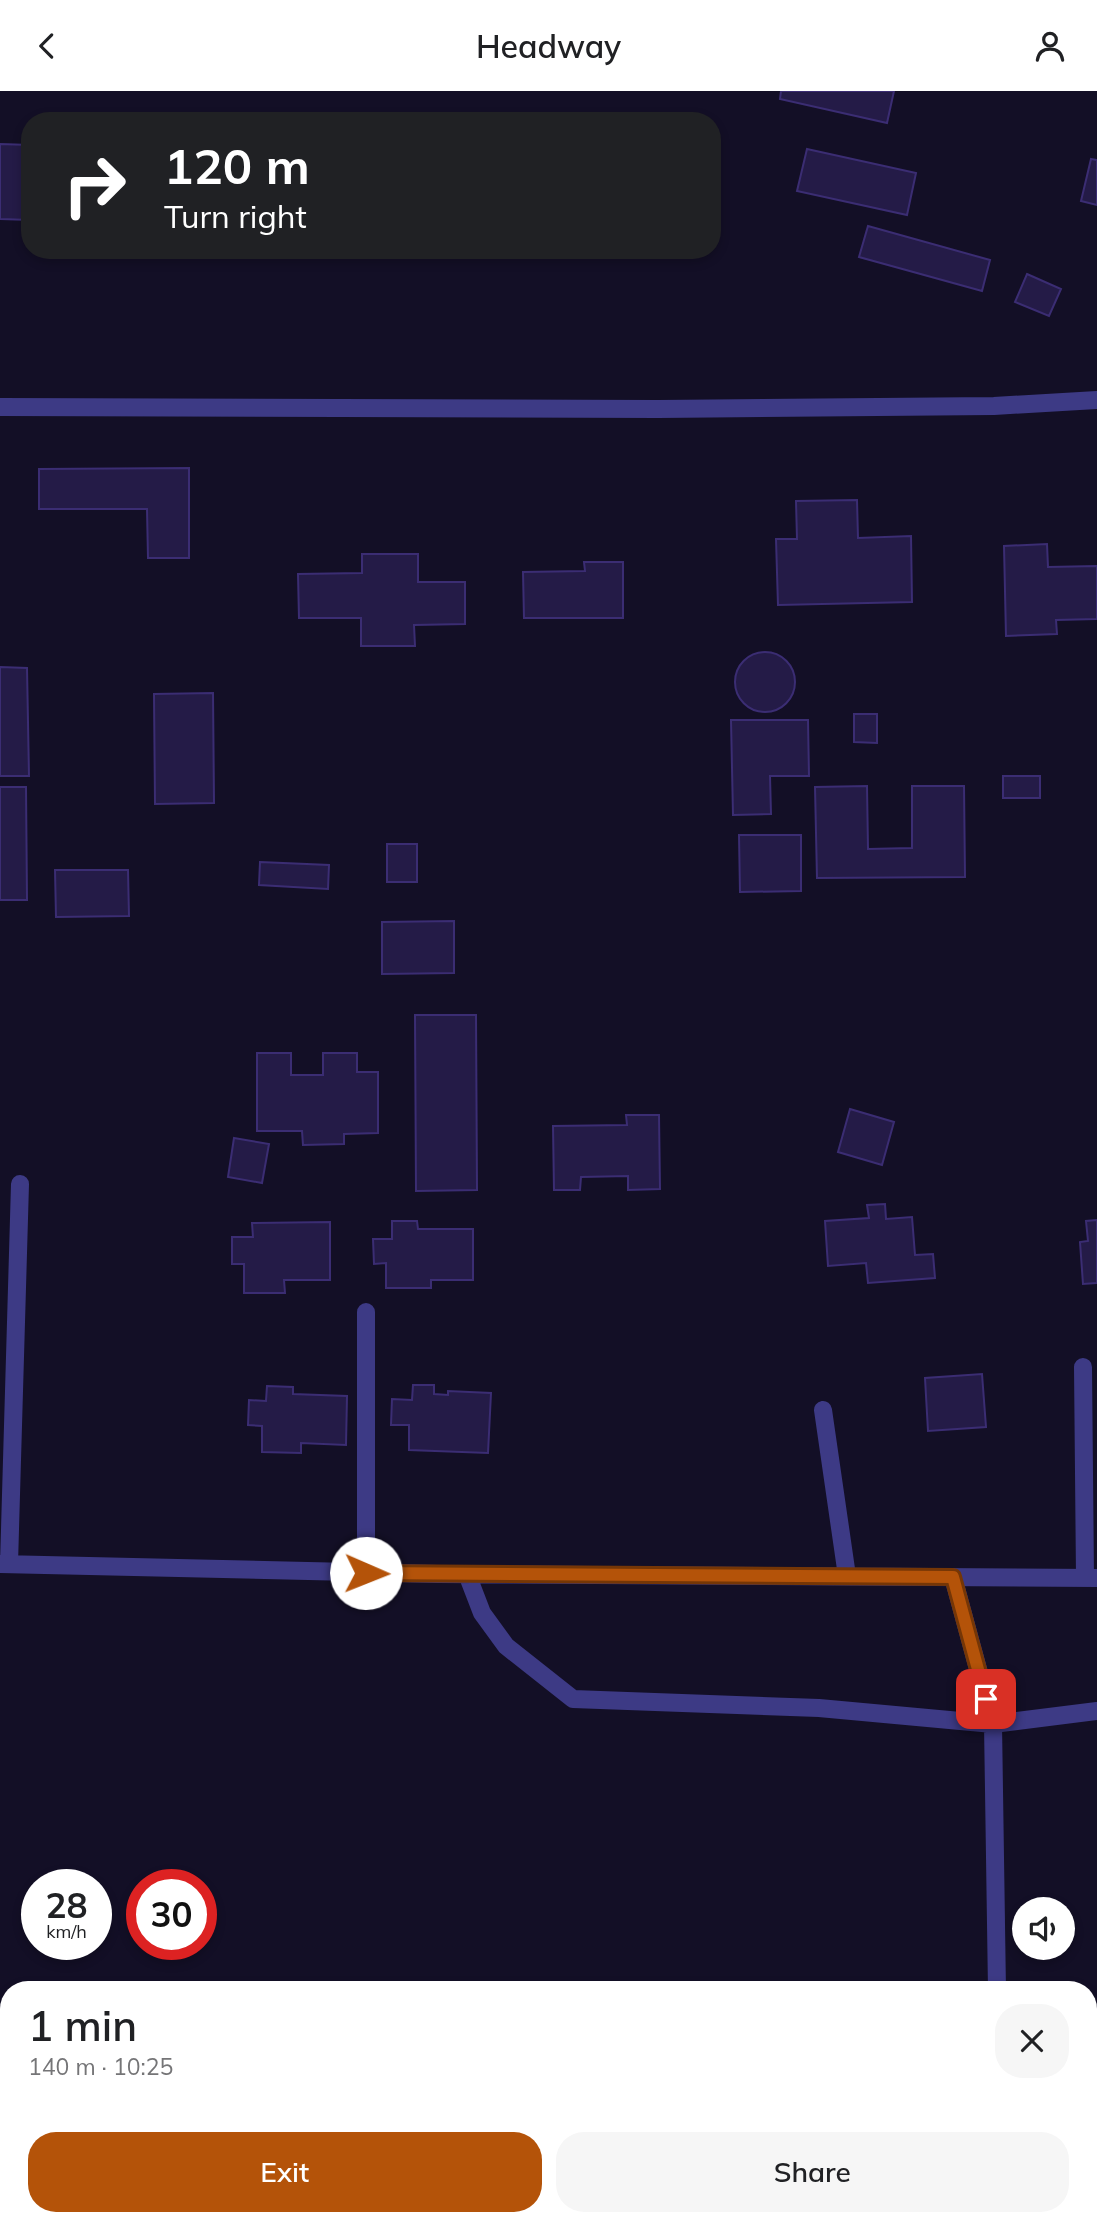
<!DOCTYPE html>
<meta charset="utf-8">
<style>
:root{--surface:#fff;--page:#f6f6f6;--text:#202124;--muted:#757577;--accent:#b45309}
body{margin:0;font-family:Mulish,sans-serif;background:var(--page);color:var(--text);height:100vh;display:flex;flex-direction:column;font-size:26px;white-space:nowrap}
*{box-sizing:border-box;margin:0}
p{font-size:23px;color:var(--muted)}
.icon{flex:none;width:38px;height:38px;fill:none;stroke:currentColor;stroke-width:2;stroke-linecap:round;stroke-linejoin:round}
.map{position:relative;flex:1;overflow:hidden}
.details{position:absolute;left:0px;top:1890px;width:1097px;height:245px;display:flex;flex-direction:column;background:var(--surface);border-radius:28px 28px 0 0;box-shadow:0 4px 10px #0003}
.details>*{flex:none}
.top-card{position:absolute;left:21px;top:21px;width:700px;height:147px;border-radius:28px;box-shadow:0 4px 10px #0003;background:#202124;color:#fff;overflow:hidden}
.buttons{position:absolute;left:1012px;top:1806px;display:grid;gap:14px}
.buttons a{display:grid;place-items:center;width:63px;height:63px;border-radius:50%;background:var(--surface);box-shadow:0 4px 10px #0003;font-size:35px}
.speed{position:absolute;left:21px;top:1778px;display:flex;gap:14px;font-size:35px;font-weight:700;text-align:center}
.speed>*{display:grid;place-content:center;width:91px;height:91px;border-radius:50%;background:var(--surface);box-shadow:0 4px 10px #0003;line-height:1}
.speed small{font-size:18px;font-weight:400}
.speed .limit{border:10px solid #d22;background:#fff;color:#111}
.pin{position:absolute;display:grid;place-items:center;width:60px;height:60px;color:#fff;margin:-30px;border-radius:14px;box-shadow:0 4px 10px #0006}
.me{position:absolute;width:77px;margin:-38px;rotate:91deg;stroke-linejoin:round;filter:drop-shadow(0 0 5px #0008)}
.turn{display:flex;align-items:center;gap:24px;height:147px;padding:0 28px;font-size:32px}
.turn .icon{width:91px;height:91px;stroke-width:2.5}
.turn b{display:block;font-size:49px;line-height:60px}
.round{display:grid;place-items:center;flex:none;width:74px;height:74px;border-radius:28px;background:var(--page)}
.summary{display:flex;align-items:center;justify-content:space-between;height:119px;padding:0 28px}
h1{font-size:42px;font-weight:600;line-height:52px}
.primary-button{display:flex;gap:14px;margin-top:auto;padding:14px 28px}
.primary-button a{flex:1;height:80px;border-radius:28px;background:var(--accent);color:#fff;font-size:28px;font-weight:600;line-height:80px;text-align:center}
.primary-button a+a{background:var(--page);color:var(--text)}
header{display:flex;justify-content:space-between;align-items:center;height:91px;padding:0 28px;background:var(--surface);font-size:32px;font-weight:600}
.map>svg:first-child{display:block}
</style>
<header><svg class="icon" aria-label="back" viewBox="0 0 24 24"><path d="M15 5l-7 7 7 7"/></svg>Headway<svg class="icon" aria-label="person" viewBox="0 0 24 24"><circle cx="12" cy="8" r="4"/><path d="M4 21q1-7 8-7t8 7"/></svg></header>
<div class="map">
<svg width="1097" height="2135" viewBox="0 0 1097 2135">
<rect width="100%" height="100%" fill="#130f26"/>
<!-- building -->
<path fill="#241b47" stroke="#3b2d73" stroke-width="2" d="M781 0H894L887 32 780 8Z
M0 53 30 54V129L0 128Z
M807 58 916 82 907 124 797 100Z
M1091 68 1097 69V114L1081 110Z
M868 135 990 169 982 200 859 166Z
M1027 183 1061 198 1049 225 1015 211Z
M189 377V467H148L147 418H39V378Z
M857 409 858 447 911 445 912 511 778 514 776 448H797L796 410Z
M1047 453 1048 476 1097 475V528L1056 529 1057 543 1006 545 1004 455Z
M362 463H418V491H465V533L414 534 415 555H361V527H299L298 483 362 482Z
M584 471H623V527H524L523 481 585 480Z
M735 591a30 30 0 1 1 60 0a30 30 0 1 1-60 0Z
M0 576 27 577 29 685H0Z
M213 602 214 712 155 713 154 603Z
M854 623H877V652L854 651Z
M731 629H808L809 685H770L771 723 733 724Z
M1003 685H1040V707H1003Z
M867 695 868 758 912 757V695H964L965 786 817 787 815 696Z
M0 696H26L27 809H0Z
M739 744H801V800L740 801Z
M387 753H417V791H387Z
M260 771 329 774 328 798 259 794Z
M55 779H128L129 825 56 826Z
M454 830V882L382 883V831Z
M415 924H476L477 1099 416 1100Z
M257 962H291V984H323V962H357V981H378V1042L344 1043V1053L303 1054 302 1040H257Z
M850 1018 894 1031 882 1074 838 1061Z
M626 1024H659L660 1098 628 1099V1085L581 1086 580 1099H554L553 1035 627 1034Z
M234 1047 269 1053 262 1092 228 1086Z
M885 1113 886 1128 912 1126 915 1164 933 1163 935 1187 868 1192 866 1172 828 1175 825 1130 869 1127 867 1114Z
M1097 1129V1192L1083 1193 1080 1151 1088 1150 1086 1130Z
M392 1130H417L418 1138H473V1189H431V1197H386V1172L374 1173 373 1148H392Z
M330 1131V1189H284L285 1202H244V1173H232V1146H253L252 1132Z
M982 1283 986 1336 928 1340 925 1287Z
M413 1294H434V1303L448 1304V1300L491 1302 488 1362 409 1359V1334H391L392 1308 412 1309Z
M267 1295 293 1296V1303L347 1305 346 1354 301 1352V1362L262 1361V1335L248 1334 249 1309 266 1310Z"/>
<g fill="none" stroke-linecap="round" stroke-linejoin="round">
<!-- minor -->
<path stroke="#3d3a85" stroke-width="18" d="M0 316 658 318 994 315 1097 309
M366 1221V1482
M1083 1276 1085 1487
M823 1319 847 1485
M0 1473 438 1483 1097 1487
M9 1473 20 1093
M467 1483 482 1522 506 1555 573 1608 819 1617 993 1633 1097 1620
M953 1486 993 1633 997 1899
M1000 2126V2135"/>
</g>
<g fill="none" stroke-linecap="round" stroke-linejoin="round">
<defs>
<path id="route" d="M366 1482 953 1486 986 1608"/>
</defs>
<!-- route casing -->
<use href="#route" stroke="#753606" stroke-width="18"/>
<!-- route -->
<use href="#route" stroke="#b45309" stroke-width="12"/>
</g>
</svg>
<div class="buttons">
<a><svg class="icon" aria-label="sound" viewBox="0 0 24 24"><path d="M4 9h4l5-4v14l-5-4H4zM17 9q2 3 0 6"/></svg></a>
</div>
<div class="speed"><div>28<small>km/h</small></div><div class="limit">30</div></div>
<div class="pin" style="left:986px;top:1608px;background:#d93025"><svg class="icon" aria-label="arrive" viewBox="0 0 24 24"><path d="M6 21V4h12l-3 4 3 4H6"/></svg></div>
<svg class="me" style="left:366px;top:1482px" viewBox="-20 -20 40 40"><circle r="19" fill="#fff"/><path d="M0-13L10 11 0 6-10 11z" fill="#b45309"/></svg>
<div class="top-card">
<div class="turn"><svg class="icon" aria-label="right" viewBox="0 0 24 24"><path d="M7 20v-9h11M14 6l5 5-5 5"/></svg><div><b>120 m</b>Turn right</div></div>
</div>
<section class="details">
<div class="summary"><div><h1>1 min</h1><p>140 m · 10:25</p></div><a class="round"><svg class="icon" aria-label="close" viewBox="0 0 24 24"><path d="M6 6l12 12M18 6L6 18"/></svg></a></div>
<div class="primary-button"><a>Exit</a><a>Share</a></div>
</section>
</div>
